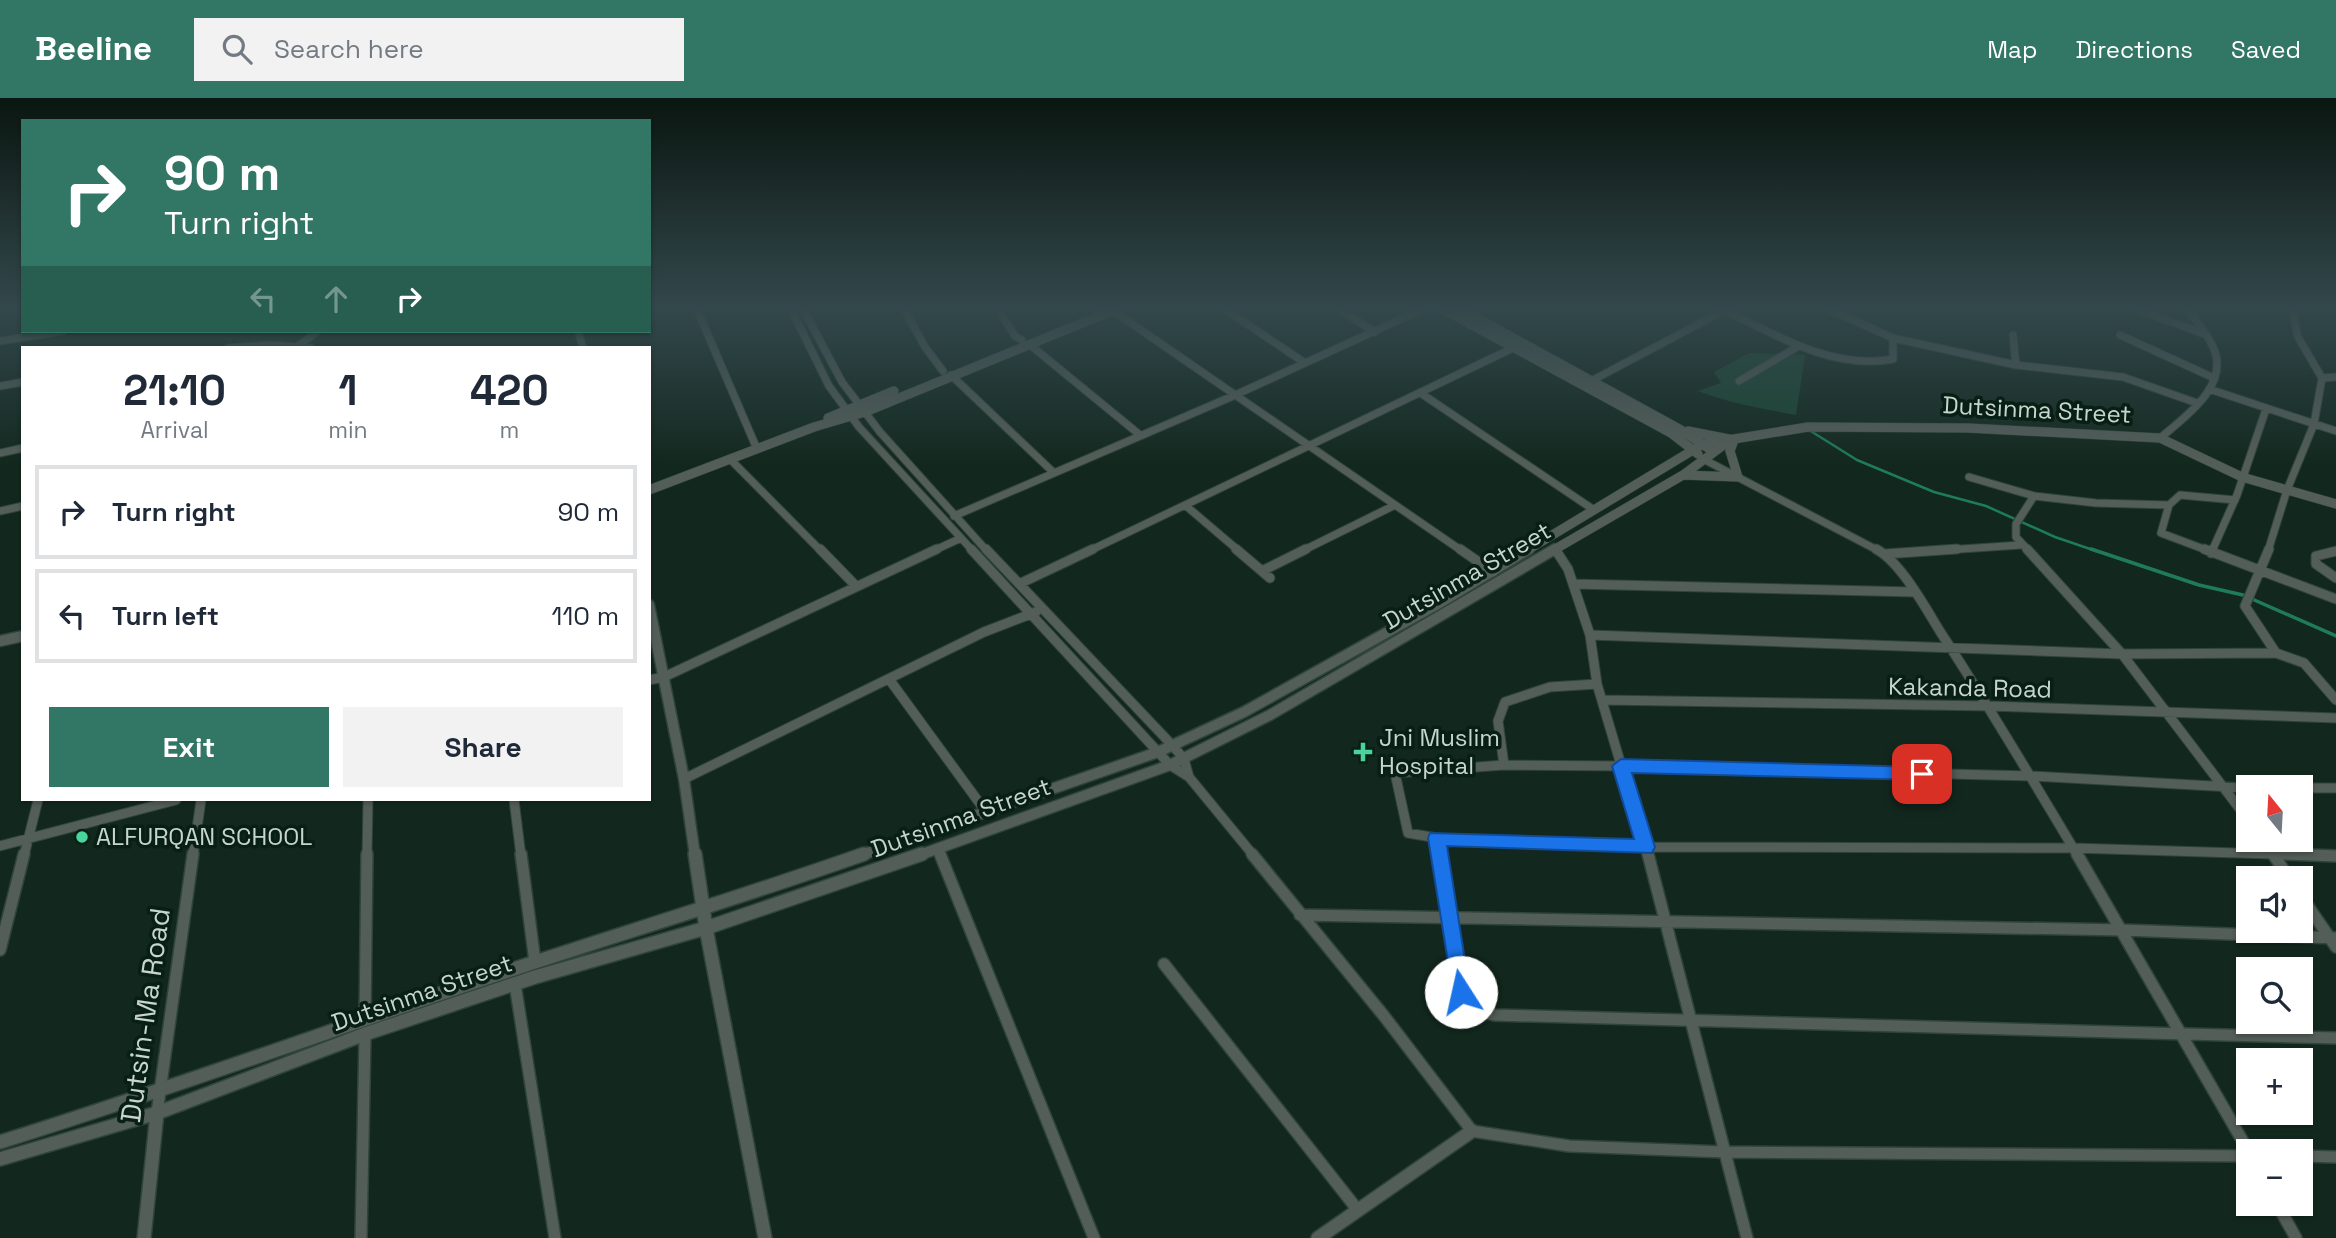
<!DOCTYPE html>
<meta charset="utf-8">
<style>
:root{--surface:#fff;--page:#f2f2f3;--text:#1f2937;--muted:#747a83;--line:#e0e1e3;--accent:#327665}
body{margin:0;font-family:"Space Grotesk",sans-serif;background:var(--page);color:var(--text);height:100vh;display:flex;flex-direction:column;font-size:26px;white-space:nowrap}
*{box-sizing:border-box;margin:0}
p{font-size:23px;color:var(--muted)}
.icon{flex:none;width:38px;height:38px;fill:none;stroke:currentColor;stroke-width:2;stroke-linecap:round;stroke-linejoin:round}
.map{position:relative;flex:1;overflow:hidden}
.panel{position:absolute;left:21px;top:248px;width:630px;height:455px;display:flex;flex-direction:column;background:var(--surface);border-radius:0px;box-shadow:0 2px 5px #0004}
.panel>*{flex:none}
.guide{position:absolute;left:21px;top:21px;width:630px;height:214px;border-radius:0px;box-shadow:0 2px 5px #0004;background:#327665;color:#fff;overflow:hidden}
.needle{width:46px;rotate:342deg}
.tools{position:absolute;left:2236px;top:677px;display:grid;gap:14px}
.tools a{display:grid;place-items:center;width:77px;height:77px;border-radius:0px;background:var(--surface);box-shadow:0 2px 5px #0004;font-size:35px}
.pin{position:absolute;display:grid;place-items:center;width:60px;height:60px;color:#fff;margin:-30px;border-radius:14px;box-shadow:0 4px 10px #0006}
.me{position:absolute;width:77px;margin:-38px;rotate:350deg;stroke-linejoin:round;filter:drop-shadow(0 0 5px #0008)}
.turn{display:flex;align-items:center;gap:24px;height:147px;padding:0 28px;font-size:32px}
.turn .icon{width:91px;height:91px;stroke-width:2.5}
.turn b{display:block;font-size:49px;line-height:60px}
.lanes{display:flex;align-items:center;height:66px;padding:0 28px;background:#0003;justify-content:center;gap:35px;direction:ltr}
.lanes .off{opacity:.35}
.eta{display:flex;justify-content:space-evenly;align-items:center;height:119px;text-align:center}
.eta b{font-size:42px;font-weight:700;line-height:49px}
.cta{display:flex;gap:14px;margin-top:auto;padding:14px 28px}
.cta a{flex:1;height:80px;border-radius:0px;background:var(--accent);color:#fff;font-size:28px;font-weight:700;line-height:80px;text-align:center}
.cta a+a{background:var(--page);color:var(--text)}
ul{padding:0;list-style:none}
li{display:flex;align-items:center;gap:21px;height:94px;margin:0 14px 10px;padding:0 14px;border:4px solid var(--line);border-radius:0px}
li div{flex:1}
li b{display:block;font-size:26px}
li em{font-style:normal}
header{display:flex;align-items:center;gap:42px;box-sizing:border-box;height:98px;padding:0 35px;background:var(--accent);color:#fff}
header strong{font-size:33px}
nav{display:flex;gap:38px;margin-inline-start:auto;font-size:24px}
.search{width:490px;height:63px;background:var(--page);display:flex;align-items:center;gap:18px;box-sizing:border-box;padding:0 24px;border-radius:0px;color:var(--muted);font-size:26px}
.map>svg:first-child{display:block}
</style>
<header>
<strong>Beeline</strong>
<div class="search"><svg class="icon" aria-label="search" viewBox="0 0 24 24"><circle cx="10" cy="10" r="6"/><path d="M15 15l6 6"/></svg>Search here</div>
<nav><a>Map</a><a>Directions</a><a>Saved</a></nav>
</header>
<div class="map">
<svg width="2336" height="1140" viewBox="0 0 2336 1140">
<rect width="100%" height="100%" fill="#12281e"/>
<!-- green -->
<path fill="#194532" d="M1749 255 1805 257 1796 317C1763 311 1729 305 1698 293L1721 285 1714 274Z"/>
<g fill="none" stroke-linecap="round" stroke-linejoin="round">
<!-- stream-far1 -->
<path stroke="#1e7c59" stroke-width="2.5" d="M1809 332 1857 362 1934 394 1986 408 2055 439 2096 453"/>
<!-- stream -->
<path stroke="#1e7c59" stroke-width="3.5" d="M2091 451 2199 487 2243 497 2336 538"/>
<defs>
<path id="minor-far2" d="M696 209 757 351
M790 209 829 288 859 329 973 453
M802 209 842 284 880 334 987 453
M903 209 925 249 943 273
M997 209 1015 238 1022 242
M1097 209 1099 212
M1222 209 1305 265
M1335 209 1375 234
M1719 209C1771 235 1833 273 1893 261V240
M1824 209 1893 240 2016 267 2123 279 2197 305
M2132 209 2204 236
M1112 212 1462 453
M578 233 583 250
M2013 237 2016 267
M2120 237 2214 280
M0 243 64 233
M1029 246 1140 337
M298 248 318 233
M228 250 271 247 311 250
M951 277 1053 374
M2322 280 2336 279
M1593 282 1725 212
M1739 283 1799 248
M0 288 23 284
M2209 291 2336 333
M1422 296 1594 412
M2160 340C2185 319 2231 287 2213 249 2207 234 2195 222 2185 209
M0 355 23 350
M731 362 821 453
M1705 362 1879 453
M1969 379 2034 398 2096 405 2169 407
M1185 407 1239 453
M0 413 23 408
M954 418 1233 298 1427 209
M933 453 961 440
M1089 453 1513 250
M1302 453 1393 408
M1931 453 2021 447
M2029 453 2016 439V426L2034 398
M2209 453 2161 435 2169 407 2180 397 2235 402
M2212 453 2237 397 2266 311
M2268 453 2287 392 2314 326 2322 280 2298 239 2293 216 2298 209"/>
<path id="minor-far1" d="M820 451 856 488
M971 451 1170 667 1189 679 1254 758
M986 451 1172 647 1184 661 1189 679
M1236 451 1270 480
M1460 451 1493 474
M1555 451 1568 471 1590 537 1597 586 1648 758
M1876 451C1901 464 1926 511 1941 535 1989 608 2033 683 2078 758
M2027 451 2122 556 2249 723
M2204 451 2336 501
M2269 451 2245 508 2276 555
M2336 453 2316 458V466L2336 480
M2211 455 2213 451
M1885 456 1957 451
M1262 473 1306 451
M1019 486 1093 451
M1573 486 1913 494
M1590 537 2122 556 2276 555 2304 565 2336 602
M889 581 986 714
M649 582 664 579 937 451
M1603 602 1989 608 2336 620
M1504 667 1498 623 1505 604 1550 589 1597 586
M684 681 984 534 1036 514
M2301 690H2336
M514 702 521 758
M1437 740 1646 749 2073 750 2336 758
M2263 742 2274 758
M0 748 176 702
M938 751 941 758
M24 758 38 702
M193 758 201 702
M367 758 368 702
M1440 758 1437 740 1408 735 1395 675 1504 667 1621 668 2031 678 2249 690"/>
<path id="minor" d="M521 756 535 864
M940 756 1094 1140
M1252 756 1384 918 1472 1033 1569 1048 1724 1054 2249 1058
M1440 756 1461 894 1471 911 1494 917 2336 940
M1648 756 1747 1140
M2077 756 2249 1054
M2273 756 2289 780
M2285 756 2336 758
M2301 798 2336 849
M1300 817 2123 832 2336 840
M0 852 24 756
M1164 866 1357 1111
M515 886 555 1140
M365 921 367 756
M157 1015 193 756
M2301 1058 2336 1059
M2277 1106 2296 1140
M361 1140 365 936"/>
<path id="tertiary-far2" d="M1439 209 1671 335 1698 356
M1457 209 1681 332 1708 350
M828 320 894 293
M1683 377 1738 379 1730 353 1734 342 1688 333
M649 392 814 329 865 314 1121 209
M1526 453 1703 346 1808 329 1968 330 2160 340 2242 379 2336 406
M1552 453 1683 377 1725 346"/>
<path id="tertiary-far1" d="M649 507 684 681 695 758
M0 543 23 538
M859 758 1158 654 1244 614 1438 506 1529 451
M917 758 1170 667 1270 617 1555 451"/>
<path id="tertiary" d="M695 756 706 830 765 1140
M0 1044C174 990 344 927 517 870 632 832 748 797 864 756
M0 1061 157 1015 365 936 535 879 706 830 922 756
M144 1140 157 1015
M1318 1140 1472 1033"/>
</defs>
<!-- minor-far2 casing -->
<use href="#minor-far2" stroke="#2f443a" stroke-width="9"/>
<!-- minor-far1 casing -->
<use href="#minor-far1" stroke="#2f443a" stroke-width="11"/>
<!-- minor casing -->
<use href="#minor" stroke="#2f443a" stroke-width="14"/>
<!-- tertiary-far2 casing -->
<use href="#tertiary-far2" stroke="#2f443a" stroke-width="10"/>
<!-- tertiary-far1 casing -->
<use href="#tertiary-far1" stroke="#2f443a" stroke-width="13"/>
<!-- tertiary casing -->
<use href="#tertiary" stroke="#2f443a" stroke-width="16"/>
<!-- minor-far2 -->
<use href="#minor-far2" stroke="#545e59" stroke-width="7"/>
<!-- minor-far1 -->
<use href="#minor-far1" stroke="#545e59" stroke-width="9"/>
<!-- minor -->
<use href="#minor" stroke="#545e59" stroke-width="11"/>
<!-- tertiary-far2 -->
<use href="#tertiary-far2" stroke="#545e59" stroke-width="9"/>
<!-- tertiary-far1 -->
<use href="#tertiary-far1" stroke="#545e59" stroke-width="10"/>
<!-- tertiary -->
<use href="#tertiary" stroke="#545e59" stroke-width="13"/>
</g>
<!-- sky -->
<linearGradient id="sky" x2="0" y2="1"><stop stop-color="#0a1610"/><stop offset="0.57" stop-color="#33484c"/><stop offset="1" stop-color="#33484c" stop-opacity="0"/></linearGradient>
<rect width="2336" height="368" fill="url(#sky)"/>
<!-- route -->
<path fill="#1a73e8" stroke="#114b97" stroke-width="2" d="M1621 661 1922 669 1930 676 1922 682 1632 675 1655 749 1652 755 1447 748 1470 894 1468 901 1461 903 1454 901 1428 740 1430 735 1634 741 1612 668Z"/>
<!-- markers -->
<g fill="#49d49d" stroke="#081f15" stroke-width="2.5">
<path d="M1359.5 643.5h7v7h7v7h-7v7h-7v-7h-7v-7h7z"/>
<circle cx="82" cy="739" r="7"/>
</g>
<g text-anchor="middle" stroke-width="7" stroke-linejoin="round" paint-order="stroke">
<!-- street labels -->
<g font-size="24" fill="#c8d5ce" stroke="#081f15">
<text transform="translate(2037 312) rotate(3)" y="8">Dutsinma Street</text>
<text transform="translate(1467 478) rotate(-30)" y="8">Dutsinma Street</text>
<text transform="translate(1970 590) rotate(1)" y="8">Kakanda Road</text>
<text transform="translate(961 720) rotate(-20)" y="8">Dutsinma Street</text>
<text transform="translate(422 895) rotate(-19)" y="8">Dutsinma Street</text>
</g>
<!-- poi labels -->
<g font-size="24" fill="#c8d5ce" stroke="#081f15" text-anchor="start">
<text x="1379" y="648">Jni Muslim<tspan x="1379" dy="28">Hospital</tspan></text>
<text x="96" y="747">ALFURQAN SCHOOL</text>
</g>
<!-- near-street labels -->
<g font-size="28" fill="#c8d5ce" stroke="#081f15">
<text transform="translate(145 917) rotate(-82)" y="10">Dutsin-Ma Road</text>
</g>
</g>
</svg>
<div class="tools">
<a><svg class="needle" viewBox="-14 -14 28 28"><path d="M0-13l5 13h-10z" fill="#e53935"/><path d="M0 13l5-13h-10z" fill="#747a83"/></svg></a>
<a><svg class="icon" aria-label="sound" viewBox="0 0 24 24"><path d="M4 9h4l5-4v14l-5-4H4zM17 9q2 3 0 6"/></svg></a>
<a><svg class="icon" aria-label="search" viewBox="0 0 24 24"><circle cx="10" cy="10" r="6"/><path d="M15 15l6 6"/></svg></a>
<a>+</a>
<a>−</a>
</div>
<div class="pin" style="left:1922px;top:676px;background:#d93025"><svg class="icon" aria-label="arrive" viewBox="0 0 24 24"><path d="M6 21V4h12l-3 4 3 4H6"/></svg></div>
<svg class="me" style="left:1461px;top:894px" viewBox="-20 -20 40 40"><circle r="19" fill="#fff"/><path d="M0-13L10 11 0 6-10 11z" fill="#1a73e8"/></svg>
<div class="guide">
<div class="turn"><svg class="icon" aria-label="right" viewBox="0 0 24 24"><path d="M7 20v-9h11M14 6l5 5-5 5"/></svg><div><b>90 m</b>Turn right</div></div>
<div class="lanes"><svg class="icon off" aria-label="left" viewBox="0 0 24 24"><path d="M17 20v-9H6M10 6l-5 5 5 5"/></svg><svg class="icon off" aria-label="ahead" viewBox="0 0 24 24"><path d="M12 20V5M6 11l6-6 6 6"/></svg><svg class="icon" aria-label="right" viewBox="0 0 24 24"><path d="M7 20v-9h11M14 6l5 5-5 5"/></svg></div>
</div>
<section class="panel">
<div class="eta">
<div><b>21:10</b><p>Arrival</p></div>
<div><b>1</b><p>min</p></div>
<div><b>420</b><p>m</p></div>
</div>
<ul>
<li><svg class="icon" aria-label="right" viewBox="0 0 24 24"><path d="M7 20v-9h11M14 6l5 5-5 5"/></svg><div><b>Turn right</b></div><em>90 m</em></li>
<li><svg class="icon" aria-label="left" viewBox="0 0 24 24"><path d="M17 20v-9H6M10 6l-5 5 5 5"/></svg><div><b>Turn left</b></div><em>110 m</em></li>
</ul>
<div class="cta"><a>Exit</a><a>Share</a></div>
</section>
</div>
